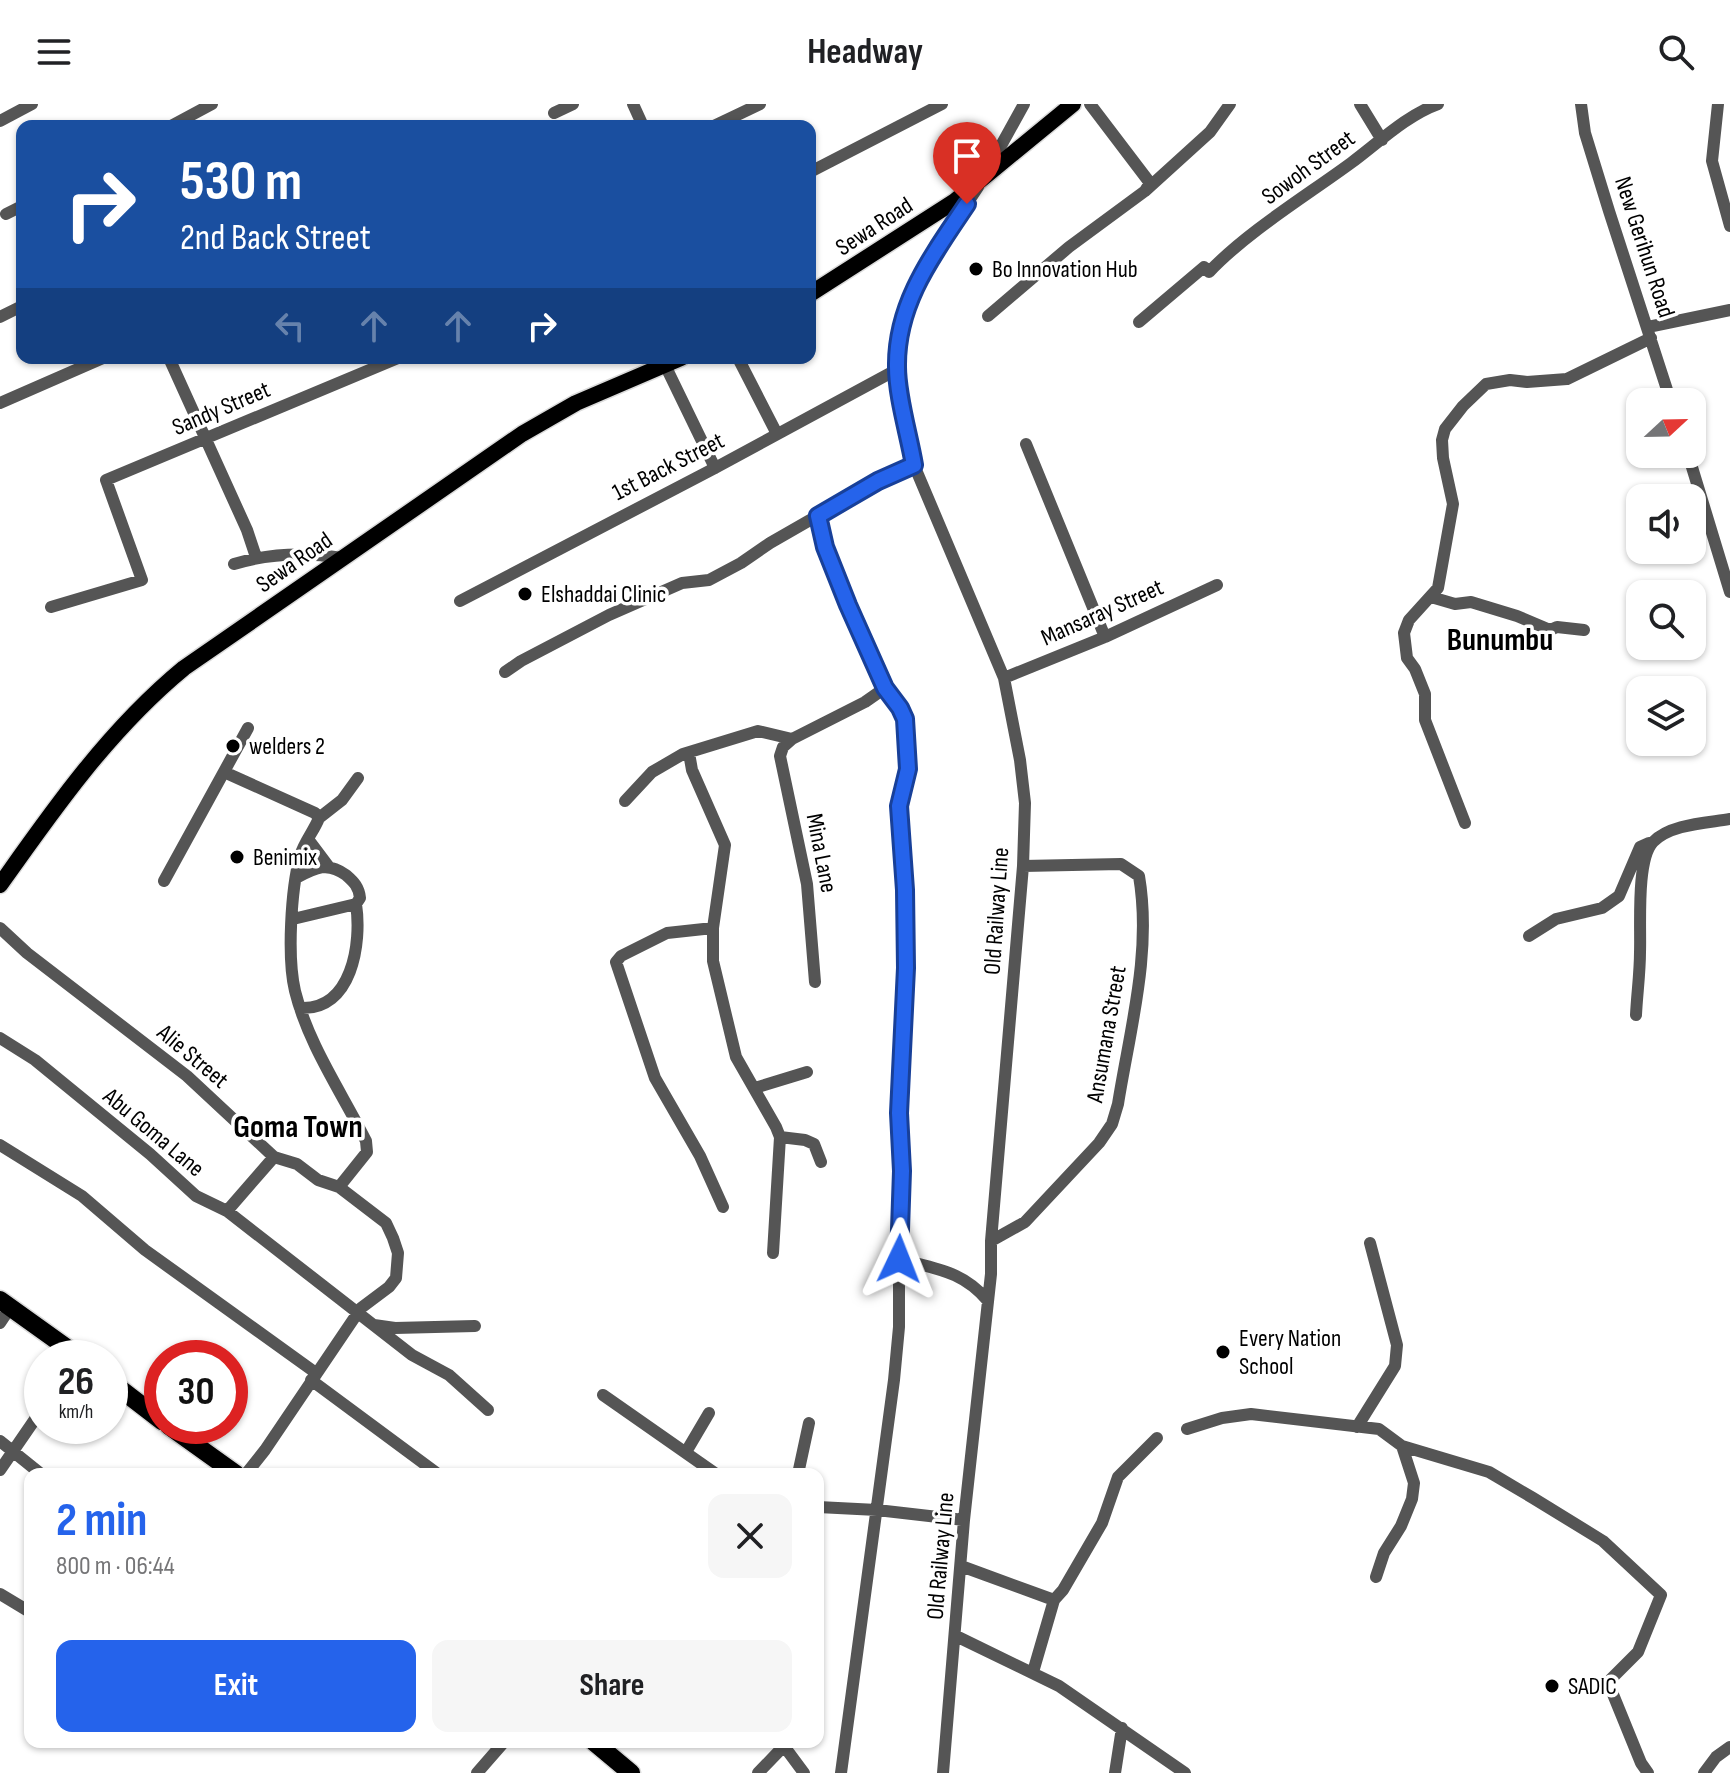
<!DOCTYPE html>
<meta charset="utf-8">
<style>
:root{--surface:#fff;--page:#f6f6f6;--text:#202124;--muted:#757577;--accent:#2563eb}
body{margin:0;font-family:"Sofia Sans Condensed",sans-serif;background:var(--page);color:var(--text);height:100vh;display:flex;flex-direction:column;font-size:30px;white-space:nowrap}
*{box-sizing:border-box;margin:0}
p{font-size:26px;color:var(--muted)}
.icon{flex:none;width:44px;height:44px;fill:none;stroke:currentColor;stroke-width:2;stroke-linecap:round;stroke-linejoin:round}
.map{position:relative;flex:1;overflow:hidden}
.side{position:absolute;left:24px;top:1364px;width:800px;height:280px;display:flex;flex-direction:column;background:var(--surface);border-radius:16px;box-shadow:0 2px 6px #0004}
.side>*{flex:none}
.guide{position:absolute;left:16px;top:16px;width:800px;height:244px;border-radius:16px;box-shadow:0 2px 6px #0004;background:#1a4fa0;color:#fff;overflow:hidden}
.needle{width:52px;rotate:68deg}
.tools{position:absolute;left:1626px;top:284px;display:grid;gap:16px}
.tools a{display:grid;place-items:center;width:80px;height:80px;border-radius:16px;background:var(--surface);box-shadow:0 2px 6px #0004;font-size:40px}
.speed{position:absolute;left:24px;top:1236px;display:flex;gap:16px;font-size:40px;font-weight:700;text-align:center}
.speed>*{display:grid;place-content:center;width:104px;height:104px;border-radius:50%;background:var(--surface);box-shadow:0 2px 6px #0004;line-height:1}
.speed small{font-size:20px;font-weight:400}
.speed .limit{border:12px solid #d22;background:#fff;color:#111}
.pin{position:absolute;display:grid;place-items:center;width:68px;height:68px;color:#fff;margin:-82px -34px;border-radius:50% 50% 50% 0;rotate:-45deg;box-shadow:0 0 8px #0007}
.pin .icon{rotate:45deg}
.me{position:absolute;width:88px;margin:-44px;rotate:2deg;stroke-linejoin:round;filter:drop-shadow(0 0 6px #0008)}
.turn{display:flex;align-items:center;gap:28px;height:168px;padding:0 32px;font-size:36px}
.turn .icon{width:104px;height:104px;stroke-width:2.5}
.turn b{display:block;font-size:56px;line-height:68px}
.lanes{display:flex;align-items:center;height:76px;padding:0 32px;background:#0003;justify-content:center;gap:40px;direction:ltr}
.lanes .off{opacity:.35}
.round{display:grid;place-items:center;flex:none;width:84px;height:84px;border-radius:16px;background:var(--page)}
.summary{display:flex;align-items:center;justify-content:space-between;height:136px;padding:0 32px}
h1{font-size:48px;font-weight:700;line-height:60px;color:var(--accent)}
.action{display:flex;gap:16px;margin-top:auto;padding:16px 32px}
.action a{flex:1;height:92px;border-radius:16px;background:var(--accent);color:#fff;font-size:32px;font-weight:700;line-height:92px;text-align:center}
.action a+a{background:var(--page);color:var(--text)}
header{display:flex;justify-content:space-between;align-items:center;height:104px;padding:0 32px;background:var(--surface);font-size:36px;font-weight:700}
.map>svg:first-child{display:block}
</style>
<header><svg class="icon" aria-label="menu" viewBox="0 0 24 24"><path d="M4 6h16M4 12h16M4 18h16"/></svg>Headway<svg class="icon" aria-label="search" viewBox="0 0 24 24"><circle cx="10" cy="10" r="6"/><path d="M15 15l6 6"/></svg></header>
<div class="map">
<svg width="1730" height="1669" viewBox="0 0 1730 1669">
<rect width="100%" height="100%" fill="#fff"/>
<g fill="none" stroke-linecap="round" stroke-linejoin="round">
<defs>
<path id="major" d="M810 190 955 97 1073 0
M0 781C55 703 110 625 184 564L522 330 576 299 681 254"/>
<path id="highway" d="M0 1196 81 1254
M110 1277 162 1317
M169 1322 236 1370
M594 1638 631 1669"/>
</defs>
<!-- major casing -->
<use href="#major" stroke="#dbdbdb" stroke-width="19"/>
<!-- highway casing -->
<use href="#highway" stroke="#dbdbdb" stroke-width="21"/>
<!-- minor -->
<path stroke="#555" stroke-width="12" d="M633 0 643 22
M1090 0 1150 79 1145 87
M1360 0 1382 36
M1581 0 1585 29 1609 107 1671 298
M1718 0 1712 57 1730 122
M554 9 573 0
M0 17 32 0
M171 22 212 0
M714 22 760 0
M987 67 1024 0
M810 68 942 0
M6 110 22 102
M988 212 1069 143 1145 87 1210 28 1230 0
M0 213 22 202
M1139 218 1204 163 1209 168C1247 128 1306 92 1351 59 1378 39 1407 11 1438 0
M1648 223 1730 206
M169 254 247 426 256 453
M738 254 777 330
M665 261 715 364
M0 299 103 254
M1026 340 1105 533
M1688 350 1730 488
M818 412 825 443 848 501 885 584 900 604 905 615 908 665 899 702 905 786 906 864 899 1009 902 1067 899 1155
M234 460C270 449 305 448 342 454
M1431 493 1455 500 1471 498 1517 512 1550 526 1557 523 1584 526
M460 497 715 364 896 266
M51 503 142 476 106 376 398 254
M505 568 521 557 609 511 682 479 709 476 741 459 770 439 878 377 914 361
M1004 574 1105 533 1217 481
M792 635 783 643 780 652 807 780 815 878
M689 649 692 666 725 741 713 824V857L736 953 776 1023 780 1033 773 1149
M224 668 315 709 319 714C314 727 304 738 300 752 291 786 287 853 295 887 308 940 342 989 366 1037L367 1048 339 1083
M625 697 652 668 683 650 758 627 792 635 865 598 885 584
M319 714 342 696 358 674
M1465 719 1425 616V590L1415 565 1407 554 1404 529 1409 516 1438 484 1453 400 1443 354 1442 336 1445 325 1463 302 1486 280 1510 276 1527 278 1567 275 1651 234
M308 735 329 763
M164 777 248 624
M293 815 356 800 360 794C359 783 354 778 346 771 327 757 315 764 296 774
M0 824 27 849 187 972 274 1053 297 1060 318 1076 339 1083 386 1119 393 1134 398 1149 396 1174 389 1183 361 1204 265 1346 246 1370
M713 824 667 829 621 852 616 858 655 974 700 1052 723 1103
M1529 832 1556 815 1602 804 1619 792 1640 743 1649 739
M300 904C352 907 362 839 356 800
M1636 911C1637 890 1640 869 1640 848 1641 823 1636 756 1653 738 1670 720 1707 719 1730 715
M0 934 35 956 150 1050 196 1092 227 1107 274 1053
M755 984 807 968
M780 1033 805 1036 814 1040 821 1058
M0 1041 82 1092 145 1146 316 1269
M227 1107 412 1251 449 1271 488 1306
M991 1137 1025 1118 1099 1039 1112 1020 1118 1000C1130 925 1152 848 1139 772L1121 760 1023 762
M0 1219 10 1204
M374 1221 395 1224 475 1222
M311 1276 438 1370
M603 1291 716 1370
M1357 1323 1395 1262 1397 1241 1370 1139
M1187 1325 1222 1314 1251 1310 1379 1325 1402 1342 1489 1368 1533 1394 1603 1437 1661 1491 1638 1548 1608 1578 1641 1659 1648 1669
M0 1337 41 1370
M686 1348 709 1309
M0 1366 42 1305
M798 1370 809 1319
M818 1403 877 1406 964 1416
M961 1462 1054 1496
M1376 1473 1384 1449 1401 1422 1412 1395 1414 1379 1402 1342
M0 1490 30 1508
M956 1532 1059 1582 1185 1669
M1033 1568 1054 1496 1063 1486 1102 1419 1118 1373 1157 1334
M781 1638 804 1669
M477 1669 504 1638
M758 1669 783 1643
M841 1669 894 1276 899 1223V1155C936 1165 963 1167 988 1197
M943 1669 964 1416 991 1170V1137L1023 762 1025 699 1020 656 1004 574 914 361 896 266 899 225 920 171 978 83
M1115 1669 1122 1624
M1704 1669 1716 1653 1730 1643"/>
<!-- major -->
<use href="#major" stroke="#000" stroke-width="16"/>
<!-- highway -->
<use href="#highway" stroke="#000" stroke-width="18"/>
</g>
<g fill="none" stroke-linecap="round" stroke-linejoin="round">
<defs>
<path id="route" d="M899 1155 902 1067 899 1009 906 864 905 786 899 702 908 665 905 615 900 604 885 584 848 501 825 443 818 412 878 377 914 361C909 331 897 293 897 263 896 199 933 151 967 100"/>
</defs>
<!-- route casing -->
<use href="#route" stroke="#184099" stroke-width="20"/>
<!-- route -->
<use href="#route" stroke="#2563eb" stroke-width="14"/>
</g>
<!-- markers -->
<g fill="#000" stroke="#fff" stroke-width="3">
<circle cx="976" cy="165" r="8"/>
<circle cx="525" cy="490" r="8"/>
<circle cx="233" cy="642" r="8"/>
<circle cx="237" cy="753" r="8"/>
<circle cx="1223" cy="1248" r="8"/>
<circle cx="1552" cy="1582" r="8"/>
</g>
<g text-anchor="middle" stroke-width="7" stroke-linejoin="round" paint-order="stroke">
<!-- street labels -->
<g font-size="24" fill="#000" stroke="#fff">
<text transform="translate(1308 63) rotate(-36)" y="8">Sowoh Street</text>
<text transform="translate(874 122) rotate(-33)" y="8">Sewa Road</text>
<text transform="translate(1645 143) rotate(72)" y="8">New Gerihun Road</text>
<text transform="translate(221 304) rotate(-23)" y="8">Sandy Street</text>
<text transform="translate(668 362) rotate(-27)" y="8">1st Back Street</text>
<text transform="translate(294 458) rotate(-35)" y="8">Sewa Road</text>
<text transform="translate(1102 508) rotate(-24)" y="8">Mansaray Street</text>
<text transform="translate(822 749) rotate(79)" y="8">Mina Lane</text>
<text transform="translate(996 807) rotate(-86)" y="8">Old Railway Line</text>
<text transform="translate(1106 930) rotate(-80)" y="8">Ansumana Street</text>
<text transform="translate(193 952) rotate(40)" y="8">Alie Street</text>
<text transform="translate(154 1028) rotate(40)" y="8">Abu Goma Lane</text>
<text transform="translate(940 1452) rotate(-85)" y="8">Old Railway Line</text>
</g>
<!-- poi labels -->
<g font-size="24" fill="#000" stroke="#fff" text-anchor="start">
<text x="992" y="173">Bo Innovation Hub</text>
<text x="541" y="498">Elshaddai Clinic</text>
<text x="249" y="650">welders 2</text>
<text x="253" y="761">Benimix</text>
<text x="1239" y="1242">Every Nation<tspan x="1239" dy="28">School</tspan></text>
<text x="1568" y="1590">SADIC</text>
</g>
<!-- district labels -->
<g font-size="32" font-weight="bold" fill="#000" stroke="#fff">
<text x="1500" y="546">Bunumbu</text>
<text x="298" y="1033">Goma Town</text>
</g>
</g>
</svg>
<div class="tools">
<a><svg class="needle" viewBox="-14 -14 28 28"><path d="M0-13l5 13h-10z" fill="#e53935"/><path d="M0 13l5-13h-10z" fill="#757577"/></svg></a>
<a><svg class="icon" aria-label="sound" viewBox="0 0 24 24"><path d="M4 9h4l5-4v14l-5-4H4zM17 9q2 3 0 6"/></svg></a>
<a><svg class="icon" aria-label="search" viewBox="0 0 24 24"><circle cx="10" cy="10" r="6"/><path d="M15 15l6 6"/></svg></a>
<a><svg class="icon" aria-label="layers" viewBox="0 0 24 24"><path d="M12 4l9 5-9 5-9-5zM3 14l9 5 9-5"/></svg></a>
</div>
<div class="speed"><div>26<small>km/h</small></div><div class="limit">30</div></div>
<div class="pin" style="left:967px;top:100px;background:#d93025"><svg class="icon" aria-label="arrive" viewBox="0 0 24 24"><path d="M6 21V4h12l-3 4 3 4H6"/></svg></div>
<svg class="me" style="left:899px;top:1155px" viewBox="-20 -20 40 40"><path d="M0-17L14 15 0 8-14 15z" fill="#2563eb" stroke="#fff" stroke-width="4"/></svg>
<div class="guide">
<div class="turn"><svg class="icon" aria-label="right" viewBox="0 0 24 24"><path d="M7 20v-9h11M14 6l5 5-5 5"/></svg><div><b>530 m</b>2nd Back Street</div></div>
<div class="lanes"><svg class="icon off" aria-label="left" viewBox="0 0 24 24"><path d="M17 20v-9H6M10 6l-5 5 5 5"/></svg><svg class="icon off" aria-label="ahead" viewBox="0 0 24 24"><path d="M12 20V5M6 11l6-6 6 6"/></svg><svg class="icon off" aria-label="ahead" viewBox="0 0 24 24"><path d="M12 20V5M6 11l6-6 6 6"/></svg><svg class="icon" aria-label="right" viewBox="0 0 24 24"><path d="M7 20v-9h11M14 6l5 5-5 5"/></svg></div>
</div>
<section class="side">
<div class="summary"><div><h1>2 min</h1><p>800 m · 06:44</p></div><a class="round"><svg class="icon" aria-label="close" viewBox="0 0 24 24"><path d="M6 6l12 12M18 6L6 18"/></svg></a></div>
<div class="action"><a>Exit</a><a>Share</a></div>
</section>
</div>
